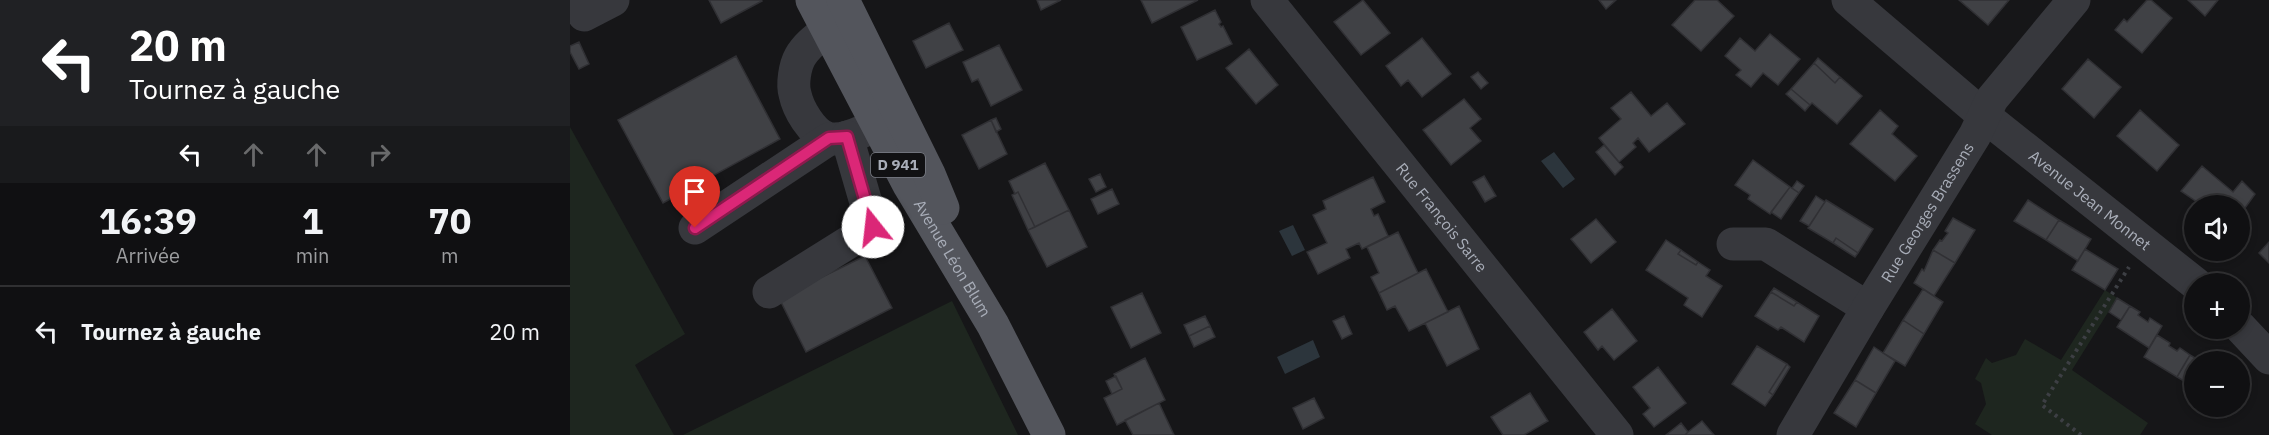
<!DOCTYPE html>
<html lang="fr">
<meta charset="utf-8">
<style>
:root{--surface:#101012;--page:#1e1e20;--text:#f1f3f6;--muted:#9c9d9f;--line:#303032}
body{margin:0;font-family:"IBM Plex Sans",sans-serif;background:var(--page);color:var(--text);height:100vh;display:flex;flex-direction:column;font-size:22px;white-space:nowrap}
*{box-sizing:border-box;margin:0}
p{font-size:20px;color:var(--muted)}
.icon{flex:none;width:33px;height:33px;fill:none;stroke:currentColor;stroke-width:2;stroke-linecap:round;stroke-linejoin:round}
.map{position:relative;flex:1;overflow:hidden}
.details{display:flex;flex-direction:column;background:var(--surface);width:570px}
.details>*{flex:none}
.top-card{background:#202124;color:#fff;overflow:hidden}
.controls{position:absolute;left:1614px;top:195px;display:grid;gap:12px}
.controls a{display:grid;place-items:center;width:66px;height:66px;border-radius:50%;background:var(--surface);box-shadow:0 3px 9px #0003,0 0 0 2px var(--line);font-size:30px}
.pin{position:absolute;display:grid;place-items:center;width:51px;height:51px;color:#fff;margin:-62px -26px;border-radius:50% 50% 50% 0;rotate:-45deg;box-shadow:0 0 6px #0007}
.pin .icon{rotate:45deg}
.me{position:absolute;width:66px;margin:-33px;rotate:344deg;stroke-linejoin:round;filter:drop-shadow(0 0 4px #0008)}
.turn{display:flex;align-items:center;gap:21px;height:126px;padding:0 30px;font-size:27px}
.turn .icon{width:78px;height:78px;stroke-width:2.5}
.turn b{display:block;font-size:42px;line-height:51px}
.lanes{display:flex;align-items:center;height:57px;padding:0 30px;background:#0003;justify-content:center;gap:30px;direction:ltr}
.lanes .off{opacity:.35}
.eta{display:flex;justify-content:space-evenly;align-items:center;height:102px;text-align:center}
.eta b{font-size:36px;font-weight:700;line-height:42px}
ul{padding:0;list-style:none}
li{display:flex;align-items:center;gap:18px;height:90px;padding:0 30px;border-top:2px solid var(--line)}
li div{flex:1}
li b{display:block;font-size:22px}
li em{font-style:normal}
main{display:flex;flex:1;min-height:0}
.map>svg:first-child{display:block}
</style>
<main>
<section class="details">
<div class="top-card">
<div class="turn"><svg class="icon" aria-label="left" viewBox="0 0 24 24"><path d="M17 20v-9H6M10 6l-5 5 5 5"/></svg><div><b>20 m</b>Tournez à gauche</div></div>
<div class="lanes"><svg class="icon" aria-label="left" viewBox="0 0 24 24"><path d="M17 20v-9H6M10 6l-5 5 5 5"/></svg><svg class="icon off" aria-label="ahead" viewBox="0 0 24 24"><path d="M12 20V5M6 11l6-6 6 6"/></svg><svg class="icon off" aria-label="ahead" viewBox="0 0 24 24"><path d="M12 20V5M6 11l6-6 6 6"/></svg><svg class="icon off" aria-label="right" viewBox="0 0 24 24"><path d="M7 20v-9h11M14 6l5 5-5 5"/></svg></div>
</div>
<div class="eta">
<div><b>16:39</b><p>Arrivée</p></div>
<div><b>1</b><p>min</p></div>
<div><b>70</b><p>m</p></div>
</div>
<ul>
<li><svg class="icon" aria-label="left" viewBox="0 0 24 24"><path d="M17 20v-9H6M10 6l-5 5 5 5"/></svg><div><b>Tournez à gauche</b></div><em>20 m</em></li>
</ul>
</section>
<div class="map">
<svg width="1699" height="435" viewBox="0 0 1699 435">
<rect width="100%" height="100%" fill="#161618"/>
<!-- green -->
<path fill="#1e261f" d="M0 127 115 334 65 365 104 435H0Z
M1535 290 1547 298 1502 370 1578 423 1570 435H1422L1405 424 1416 404 1411 383 1405 379 1416 358 1422 363 1446 355 1455 339 1491 360Z
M382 301 448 435H113Z"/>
<!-- water -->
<path fill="#2c353c" d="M984 152 1005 179 993 188 971 161Z
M723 225 735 250 722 256 709 231Z
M743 340 750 357 715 374 707 357Z"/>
<!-- building -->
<path fill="#404145" stroke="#303034" stroke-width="1.5" d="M139 0H191L192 1 151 23Z
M467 0H491L471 10Z
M571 0H628L582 23Z
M793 0 820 33 791 55 764 22Z
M1029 0H1046L1036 9Z
M1125 0H1147L1164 16 1131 51 1102 25Z
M1389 0H1439L1418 25Z
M1577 0H1581L1602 18 1572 53 1545 30 1554 19 1557 22Z
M1618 0H1648L1635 16Z
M645 10 651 22 649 24 651 27 653 26 662 44 627 60 611 27Z
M379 23 393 50 356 68 343 41Z
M1200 34 1230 59 1208 85 1193 73 1181 87 1166 75 1171 70 1155 56 1170 38 1185 51Z
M852 38 881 74 852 97 838 80 831 86 816 66Z
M9 42 19 64 9 69 0 52V46Z
M429 45 452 90 421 106 408 79 402 82 393 62Z
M679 49 708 85 686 104 656 68Z
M166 56 210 139 93 203 48 120Z
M1248 58 1270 77 1265 83 1244 63Z
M1518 59 1551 87 1524 118 1492 89Z
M1244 63 1265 83 1270 77 1292 96 1267 124 1242 103 1240 105 1221 89Z
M908 72 918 83 911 89 901 77Z
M1221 89 1240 105 1235 111 1216 94Z
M1061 92 1081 116 1097 103 1115 124 1079 152 1068 138 1063 143 1066 147 1049 162 1029 138 1051 119 1041 108Z
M894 99 911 119 900 128 911 141 881 165 853 130Z
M1310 110 1328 126 1322 134 1347 156 1325 181 1280 144Z
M1570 110 1609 145 1587 171 1547 136Z
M426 118 431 129 426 132 421 120Z
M421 120 437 154 409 169 392 135Z
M1034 145 1053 167 1045 175 1026 152Z
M1183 160 1220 187 1200 214 1178 199 1180 195 1165 185Z
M475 163 499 210 465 227 448 192 445 194 439 181Z
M1632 166 1663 192 1672 181 1685 194 1670 215V206H1633L1611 191Z
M530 174 536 187 526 192 519 179Z
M914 176 926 196 915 202 903 182Z
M803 177 815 202 801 209 804 216 808 214 818 236 792 249 789 243 776 249 780 258 748 274 737 252 757 243 743 215 756 209 753 201Z
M1227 181 1234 186 1229 193 1222 188Z
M1220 187 1229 193 1211 219 1201 212Z
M542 189 549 204 528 214 521 199Z
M448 192 465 227 458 230 442 195Z
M1246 196 1255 202 1239 226 1230 221Z
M1256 200 1303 229 1288 253 1266 238 1263 243 1238 228Z
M1458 200 1489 220 1476 240 1444 221Z
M499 210 517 247 477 267 458 230Z
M1383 218 1405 230 1385 263 1363 250 1370 240 1372 241 1378 233 1375 231Z
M1026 219 1046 242 1021 263 1001 239Z
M1489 220 1521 239 1508 261 1476 240Z
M828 232 848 273 809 293 801 277 809 273 797 247Z
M1266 238 1288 253 1285 257 1263 243Z
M1096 240 1111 250 1108 254 1126 265 1128 262 1140 270 1136 276 1152 286 1132 317 1114 305 1118 298 1076 270Z
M1699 242V263L1689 253Z
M1515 249 1548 269 1535 290 1502 270Z
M1111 250 1128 262 1126 265 1108 254Z
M1363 250 1385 263 1364 296 1344 283 1352 269 1354 271Z
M295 256 322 308 236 352 209 298Z
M856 269 878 312 839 331 825 306 817 310 809 293Z
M1204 288 1227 302 1224 306 1201 292Z
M1353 289 1373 302 1354 334 1333 320Z
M1201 292 1224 306 1227 302 1249 316 1234 342 1211 327 1208 330 1185 316Z
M572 293 591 333 561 348 541 307Z
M1547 298 1560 306 1551 320 1539 312Z
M889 306 909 349 877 366 855 323Z
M1560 306 1570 312 1568 315 1578 322 1580 318 1592 326 1579 348 1547 327Z
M1042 309 1067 341 1044 360 1032 346 1028 350 1014 332Z
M635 316 640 326 619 336 614 325Z
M774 316 782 334 772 339 763 321Z
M1333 320 1354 334 1335 366 1313 353Z
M640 326 645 337 624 347 619 336Z
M1587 335 1600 343 1599 346 1607 351 1610 348 1620 355 1607 377 1574 357Z
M1187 346 1217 364 1199 392 1203 395 1195 406 1162 384Z
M1304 347 1325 361 1306 393 1285 380Z
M1620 355 1630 361 1624 362V387L1607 377Z
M575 358 595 400 547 425 534 398 552 389 544 374Z
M1217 364 1220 367 1203 395 1199 392Z
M1088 367 1116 403 1084 427 1073 414 1080 408 1063 387Z
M546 376 552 389 542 394 536 381Z
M1285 380 1306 393 1286 427 1264 413Z
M960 393 978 421 954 435H933L921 417Z
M744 398 754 418 733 429 723 408Z
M589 403 604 435H563L555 420Z
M1645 406H1662L1656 417 1644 410Z
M1132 421 1144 435H1115L1118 432Z
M1111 423 1118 432 1115 435H1096Z"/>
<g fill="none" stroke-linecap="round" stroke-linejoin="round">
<!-- path -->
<path stroke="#3d3f44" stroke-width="4" stroke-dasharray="3 4.5" stroke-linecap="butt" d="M1511 435 1472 405 1559 267"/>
<!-- minor -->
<g stroke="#37383d" stroke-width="33">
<path d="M5 0 14 15 43 0"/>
<path id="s1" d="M697 0 1047 435"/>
<path id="s2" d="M1278 0 1413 115 1626 284"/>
<path d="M257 30C247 38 236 46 230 57 225 66 222 84 225 94 228 109 242 133 257 138 271 142 286 134 298 129"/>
<path d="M125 228 259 139"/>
<path d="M1163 244H1196L1298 308"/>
<path d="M199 292 303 227 277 137"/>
<path d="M1670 327 1699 358"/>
<path id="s3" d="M1223 435 1298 308 1405 135 1422 99 1504 0"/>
</g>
<!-- major -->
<g stroke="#53555c" stroke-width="33">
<path id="s4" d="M242 0 339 185 423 325 479 435"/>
<path d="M273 0 359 174 373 208"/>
</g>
</g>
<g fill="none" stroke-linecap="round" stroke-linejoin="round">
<defs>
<path id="route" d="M125 228 259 138 277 137 303 227"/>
</defs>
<!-- route casing -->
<use href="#route" stroke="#8e194d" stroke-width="15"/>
<!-- route -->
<use href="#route" stroke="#db2777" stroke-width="10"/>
</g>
<g text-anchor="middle" stroke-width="5" stroke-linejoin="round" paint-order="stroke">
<!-- shield labels -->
<rect fill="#111113" stroke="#7b7e86" stroke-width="1.5" x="301" y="153" width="54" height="24" rx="4.5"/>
<g font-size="15" font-weight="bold" fill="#a8adb8">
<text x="328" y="170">D 941</text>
</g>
<!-- street labels -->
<g font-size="16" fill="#a8adb8" stroke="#111113">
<text dy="6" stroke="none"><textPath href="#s2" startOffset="314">Avenue Jean Monnet</textPath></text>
<text dy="6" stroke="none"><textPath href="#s3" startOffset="260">Rue Georges Brassens</textPath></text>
<text dy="6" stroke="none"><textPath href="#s1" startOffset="279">Rue François Sarre</textPath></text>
<text dy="6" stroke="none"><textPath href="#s4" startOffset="294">Avenue Léon Blum</textPath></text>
</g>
</g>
</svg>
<div class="controls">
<a><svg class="icon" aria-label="sound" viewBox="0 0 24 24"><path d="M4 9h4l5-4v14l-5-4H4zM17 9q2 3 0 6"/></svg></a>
<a>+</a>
<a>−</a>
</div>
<div class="pin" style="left:125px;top:228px;background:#d93025"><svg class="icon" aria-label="arrive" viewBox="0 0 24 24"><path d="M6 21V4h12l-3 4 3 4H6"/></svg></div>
<svg class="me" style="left:303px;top:227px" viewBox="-20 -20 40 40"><circle r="19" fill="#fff"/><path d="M0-13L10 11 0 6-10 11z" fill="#db2777"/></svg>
</div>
</main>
